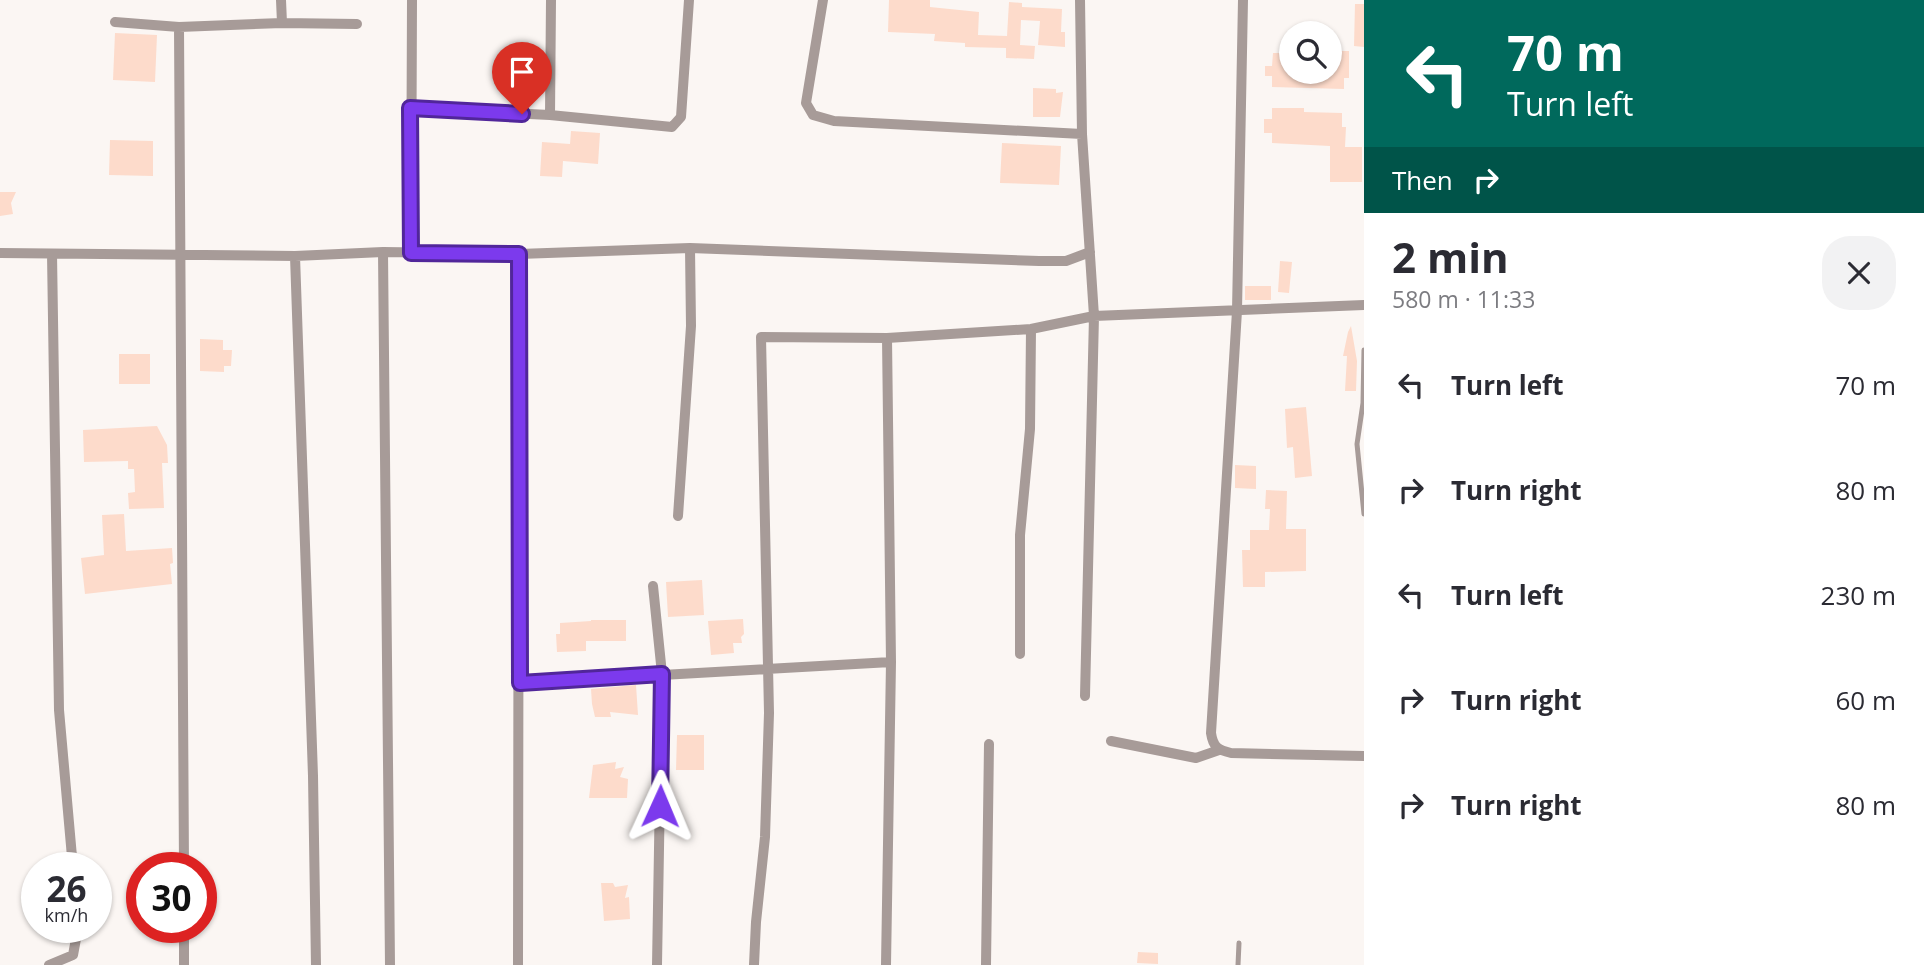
<!DOCTYPE html>
<meta charset="utf-8">
<style>
:root{--surface:#fff;--page:#f2f2f3;--text:#2b2b33;--muted:#7c7c81}
body{margin:0;font-family:"Open Sans",sans-serif;background:var(--page);color:var(--text);height:100vh;display:flex;flex-direction:column;font-size:26px;white-space:nowrap}
*{box-sizing:border-box;margin:0}
p{font-size:23px;color:var(--muted)}
.icon{flex:none;width:38px;height:38px;fill:none;stroke:currentColor;stroke-width:2;stroke-linecap:round;stroke-linejoin:round}
.map{position:relative;flex:1;overflow:hidden}
.drawer{display:flex;flex-direction:column;background:var(--surface);width:560px}
.drawer>*{flex:none}
.banner{background:#00695c;color:#fff;overflow:hidden}
.buttons{position:absolute;left:1279px;top:21px;display:grid;gap:14px}
.buttons a{display:grid;place-items:center;width:63px;height:63px;border-radius:50%;background:var(--surface);box-shadow:0 2px 5px #0004;font-size:35px}
.speed{position:absolute;left:21px;top:852px;display:flex;gap:14px;font-size:35px;font-weight:700;text-align:center}
.speed>*{display:grid;place-content:center;width:91px;height:91px;border-radius:50%;background:var(--surface);box-shadow:0 2px 5px #0004;line-height:1}
.speed small{font-size:18px;font-weight:400}
.speed .limit{border:10px solid #d22;background:#fff;color:#111}
.pin{position:absolute;display:grid;place-items:center;width:60px;height:60px;color:#fff;margin:-72px -30px;border-radius:50% 50% 50% 0;rotate:-45deg;box-shadow:0 0 7px #0007}
.pin .icon{rotate:45deg}
.me{position:absolute;width:77px;margin:-38px;rotate:1deg;stroke-linejoin:round;filter:drop-shadow(0 0 5px #0008)}
.turn{display:flex;align-items:center;gap:24px;height:147px;padding:0 28px;font-size:32px}
.turn .icon{width:91px;height:91px;stroke-width:2.5}
.turn b{display:block;font-size:49px;line-height:60px}
.then{display:flex;align-items:center;height:66px;padding:0 28px;background:#0003;gap:14px;font-size:26px}
.round{display:grid;place-items:center;flex:none;width:74px;height:74px;border-radius:28px;background:var(--page)}
.headline{display:flex;align-items:center;justify-content:space-between;height:119px;padding:0 28px}
h1{font-size:42px;font-weight:700;line-height:52px}
ul{padding:0;list-style:none}
li{display:flex;align-items:center;gap:21px;height:105px;padding:0 28px}
li div{flex:1}
li b{display:block;font-size:26px}
li em{font-style:normal}
main{display:flex;flex:1;min-height:0}
.map>svg:first-child{display:block}
</style>
<main>
<div class="map">
<svg width="1364" height="965" viewBox="0 0 1364 965">
<rect width="100%" height="100%" fill="#fbf6f3"/>
<!-- building -->
<path fill="#fddbcb" d="M889 0H930V7L979 12 978 35 1007 36 1009 2 1022 3V7L1062 9 1061 32H1065V47L1038 45 1040 21 1021 20 1020 45 1035 46 1034 59 1006 58V48L965 47V43L934 41 935 34 888 32Z
M1355 4H1364V47L1354 46Z
M115 33 157 35 155 82 113 80Z
M1330 51H1349V78H1344V89L1272 87V76H1265V66H1272L1273 53H1292V72H1330Z
M1033 88 1056 89V93L1063 92 1060 117H1033Z
M1272 108H1304V112L1342 113V127H1346L1345 147H1362V182H1330V146L1272 143V133H1264V119H1272Z
M571 131 600 133 598 164 563 161 562 177 540 176 542 142 570 144Z
M110 140 153 141V176L109 175Z
M1002 143 1061 146 1059 185 1000 183Z
M0 192H16L11 203 13 214 0 216Z
M1280 261 1292 262 1289 293 1278 292Z
M1245 286H1271V300H1245Z
M1351 326 1357 361 1356 391H1345L1347 356H1343L1348 332Z
M200 339 223 340V350H232L231 366H224V372L200 371Z
M119 354H150V384H119Z
M1306 407 1312 476 1295 478 1293 447 1287 448 1285 409Z
M157 426 167 445 168 463H162L164 508 129 509 128 493 135 492 134 469H128V461L84 462 83 430Z
M1235 465 1256 466V489L1235 488Z
M1266 490 1287 491 1286 529H1306V571L1265 572V587H1243L1242 550H1250V530H1269L1270 509H1265Z
M124 514 126 551 172 548 173 563 170 564 172 584 85 594 81 558 104 555 102 515Z
M702 580 704 615 668 617 666 582Z
M743 619 744 634 741 637 742 643H733L734 653 711 655 708 621Z
M591 620H626V641H586V651L557 652 556 634H560V623L591 621Z
M636 685 638 715 610 712 611 717H595L592 704 591 689Z
M677 735H704V770H676Z
M616 762 615 769 624 767 620 777 628 779 627 798H589L593 765Z
M601 883H613L615 887 628 885 625 898 629 897 630 919 604 921Z
M1138 952 1158 953V964L1137 963Z"/>
<g fill="none" stroke-linecap="round" stroke-linejoin="round">
<!-- lane -->
<path stroke="#a79b98" stroke-width="5" d="M1364 350 1363 403 1357 444 1364 514
M1238 965 1239 943"/>
<!-- street -->
<path stroke="#a79b98" stroke-width="10" d="M281 0 282 23
M823 0 806 103 813 115 834 121 1082 134
M1080 0 1082 134 1094 316 1364 305
M1243 0 1237 311 1211 733C1213 747 1218 750 1231 753L1364 756
M115 22 179 27 282 23 357 24
M179 27 184 868
M410 108 550 115 672 127 681 117 689 0
M550 115 551 0
M383 252 390 965
M0 253 295 256 383 252 519 254 690 248 1039 261H1066L1090 252
M411 253 412 0
M52 254 59 710 73 868
M295 256 313 776 316 965
M678 516 691 326 690 248
M653 586 662 674 657 965
M1020 654V535L1030 429 1031 329
M520 683 891 662
M1111 741 1196 758 1219 750
M184 928V965
M49 965 73 955 78 928
M518 965 519 254
M754 965 756 922 765 837 769 713 761 337 887 338 1031 329 1094 316 1085 696
M886 965 891 662 887 338
M986 965 989 744"/>
</g>
<g fill="none" stroke-linecap="round" stroke-linejoin="round">
<defs>
<path id="route" d="M522 114 410 108 411 253 519 254 520 683 662 674 660 806"/>
</defs>
<!-- route casing -->
<use href="#route" stroke="#51269a" stroke-width="18"/>
<!-- route -->
<use href="#route" stroke="#7c3aed" stroke-width="12"/>
</g>
</svg>
<div class="buttons">
<a><svg class="icon" aria-label="search" viewBox="0 0 24 24"><circle cx="10" cy="10" r="6"/><path d="M15 15l6 6"/></svg></a>
</div>
<div class="speed"><div>26<small>km/h</small></div><div class="limit">30</div></div>
<div class="pin" style="left:522px;top:114px;background:#d93025"><svg class="icon" aria-label="arrive" viewBox="0 0 24 24"><path d="M6 21V4h12l-3 4 3 4H6"/></svg></div>
<svg class="me" style="left:660px;top:806px" viewBox="-20 -20 40 40"><path d="M0-17L14 15 0 8-14 15z" fill="#7c3aed" stroke="#fff" stroke-width="4"/></svg>
</div>
<section class="drawer">
<div class="banner">
<div class="turn"><svg class="icon" aria-label="left" viewBox="0 0 24 24"><path d="M17 20v-9H6M10 6l-5 5 5 5"/></svg><div><b>70 m</b>Turn left</div></div>
<div class="then">Then<svg class="icon" aria-label="right" viewBox="0 0 24 24"><path d="M7 20v-9h11M14 6l5 5-5 5"/></svg></div>
</div>
<div class="headline"><div><h1>2 min</h1><p>580 m · 11:33</p></div><a class="round"><svg class="icon" aria-label="close" viewBox="0 0 24 24"><path d="M6 6l12 12M18 6L6 18"/></svg></a></div>
<ul>
<li><svg class="icon" aria-label="left" viewBox="0 0 24 24"><path d="M17 20v-9H6M10 6l-5 5 5 5"/></svg><div><b>Turn left</b></div><em>70 m</em></li>
<li><svg class="icon" aria-label="right" viewBox="0 0 24 24"><path d="M7 20v-9h11M14 6l5 5-5 5"/></svg><div><b>Turn right</b></div><em>80 m</em></li>
<li><svg class="icon" aria-label="left" viewBox="0 0 24 24"><path d="M17 20v-9H6M10 6l-5 5 5 5"/></svg><div><b>Turn left</b></div><em>230 m</em></li>
<li><svg class="icon" aria-label="right" viewBox="0 0 24 24"><path d="M7 20v-9h11M14 6l5 5-5 5"/></svg><div><b>Turn right</b></div><em>60 m</em></li>
<li><svg class="icon" aria-label="right" viewBox="0 0 24 24"><path d="M7 20v-9h11M14 6l5 5-5 5"/></svg><div><b>Turn right</b></div><em>80 m</em></li>
</ul>
</section>
</main>
